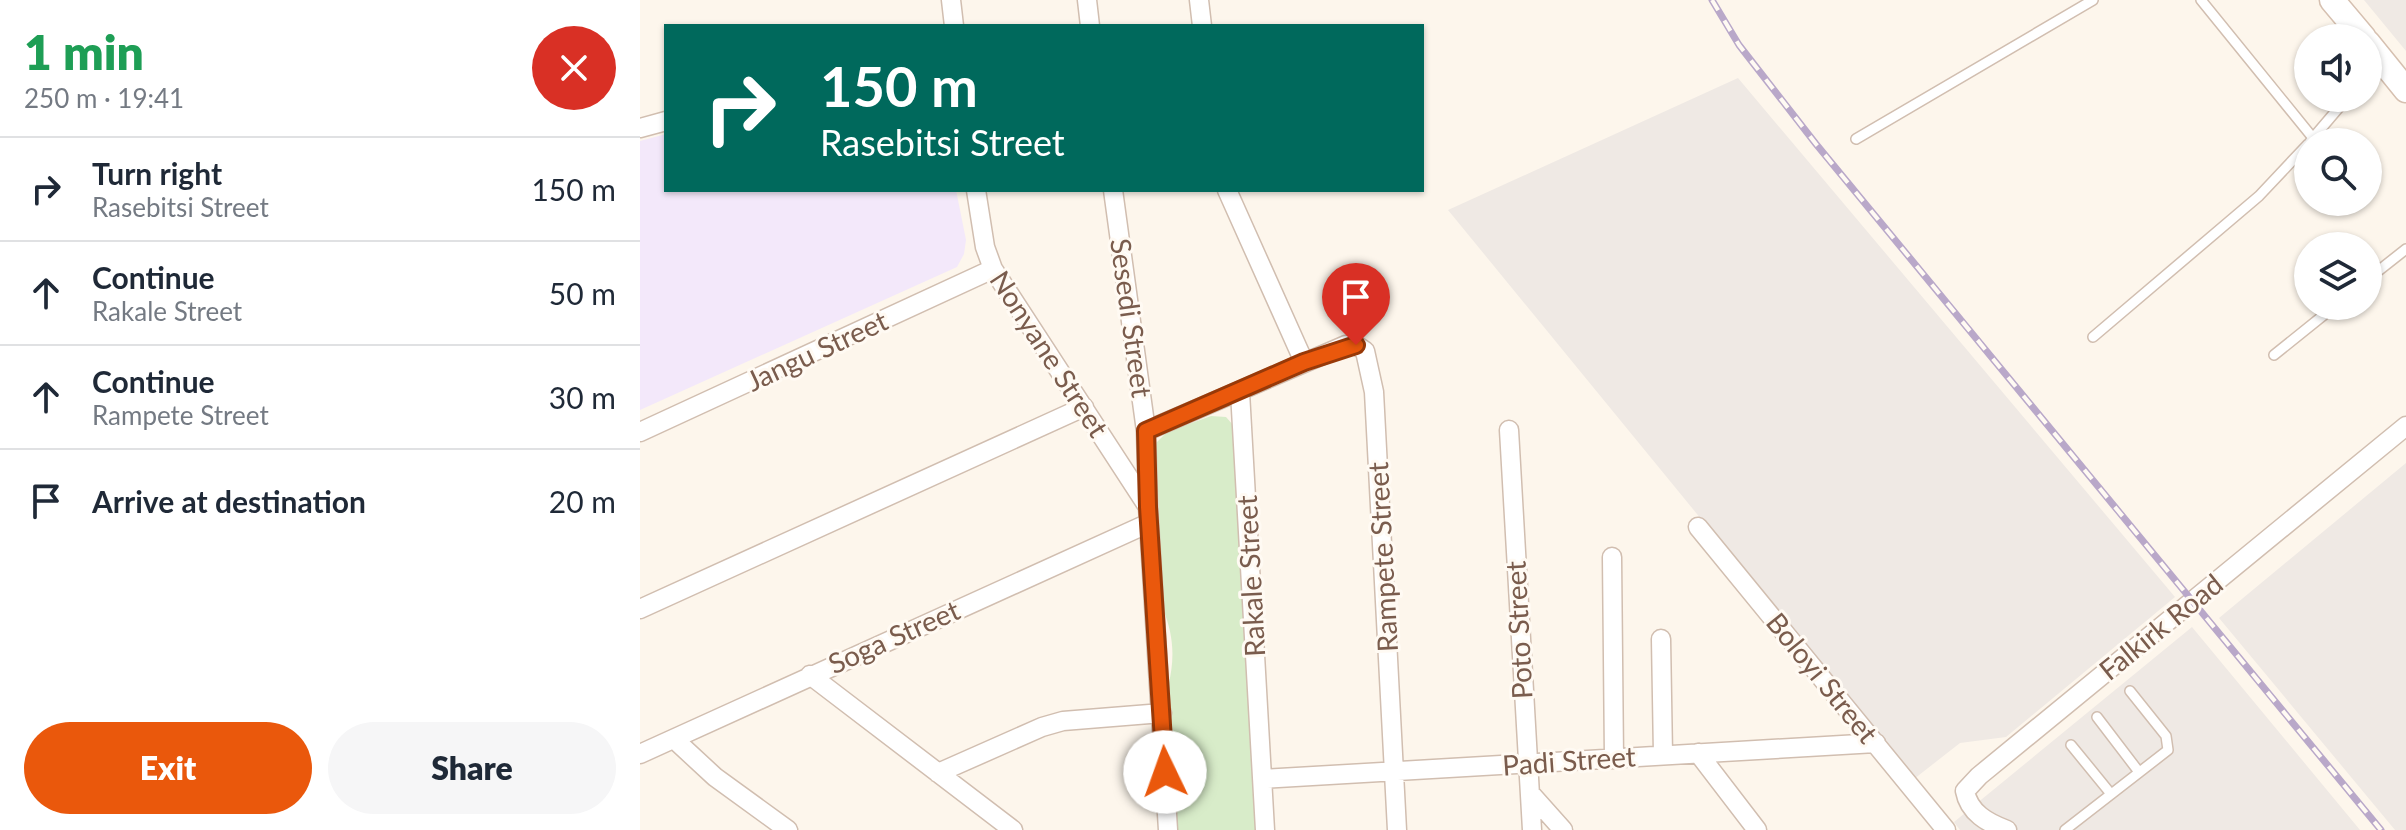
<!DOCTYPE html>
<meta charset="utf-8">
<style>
:root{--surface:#fff;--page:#f6f6f7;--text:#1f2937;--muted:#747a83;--line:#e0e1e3;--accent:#ea580c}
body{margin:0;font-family:Lato,sans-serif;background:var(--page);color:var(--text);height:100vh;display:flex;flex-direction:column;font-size:30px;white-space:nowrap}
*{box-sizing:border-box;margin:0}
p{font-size:26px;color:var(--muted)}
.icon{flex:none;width:44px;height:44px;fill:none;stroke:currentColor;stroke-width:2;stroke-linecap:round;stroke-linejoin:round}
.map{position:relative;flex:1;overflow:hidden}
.side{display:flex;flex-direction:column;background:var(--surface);width:640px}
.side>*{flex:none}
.banner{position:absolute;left:24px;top:24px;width:760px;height:168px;border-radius:0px;box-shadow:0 2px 6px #0004;background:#00695c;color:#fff;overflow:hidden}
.buttons{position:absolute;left:1654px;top:24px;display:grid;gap:16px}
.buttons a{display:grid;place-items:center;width:88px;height:88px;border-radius:50%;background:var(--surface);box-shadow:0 2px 6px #0004;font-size:40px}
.pin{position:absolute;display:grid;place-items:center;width:68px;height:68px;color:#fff;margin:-82px -34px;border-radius:50% 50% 50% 0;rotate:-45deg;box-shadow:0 0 8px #0007}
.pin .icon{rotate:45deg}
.me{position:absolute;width:88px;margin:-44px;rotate:357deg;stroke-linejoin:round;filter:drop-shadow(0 0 6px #0008)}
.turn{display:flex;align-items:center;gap:28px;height:168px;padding:0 24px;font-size:36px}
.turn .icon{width:104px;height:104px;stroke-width:2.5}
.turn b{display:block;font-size:56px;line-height:68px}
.round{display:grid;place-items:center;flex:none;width:84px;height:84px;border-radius:42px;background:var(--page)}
.headline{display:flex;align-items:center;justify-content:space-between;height:136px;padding:0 24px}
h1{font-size:48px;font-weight:800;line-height:60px;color:#1e9e55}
.button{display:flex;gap:16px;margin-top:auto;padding:16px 24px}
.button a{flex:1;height:92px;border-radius:48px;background:var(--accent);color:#fff;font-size:32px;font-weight:800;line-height:92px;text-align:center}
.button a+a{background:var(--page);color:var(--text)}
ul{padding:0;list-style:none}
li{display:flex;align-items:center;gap:24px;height:104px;padding:0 24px;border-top:2px solid var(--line)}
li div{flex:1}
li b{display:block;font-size:30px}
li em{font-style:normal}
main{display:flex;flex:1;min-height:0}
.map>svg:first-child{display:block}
</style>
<main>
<section class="side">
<div class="headline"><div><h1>1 min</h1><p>250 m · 19:41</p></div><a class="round" style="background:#d93025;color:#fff"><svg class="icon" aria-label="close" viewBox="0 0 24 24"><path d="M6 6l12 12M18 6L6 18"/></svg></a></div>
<ul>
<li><svg class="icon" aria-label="right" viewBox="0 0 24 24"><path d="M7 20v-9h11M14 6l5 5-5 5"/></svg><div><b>Turn right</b><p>Rasebitsi Street</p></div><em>150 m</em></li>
<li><svg class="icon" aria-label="ahead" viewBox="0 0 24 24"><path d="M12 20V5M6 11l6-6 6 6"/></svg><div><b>Continue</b><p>Rakale Street</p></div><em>50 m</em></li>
<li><svg class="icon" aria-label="ahead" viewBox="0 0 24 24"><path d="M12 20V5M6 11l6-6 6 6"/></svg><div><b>Continue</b><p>Rampete Street</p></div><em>30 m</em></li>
<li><svg class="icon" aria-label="arrive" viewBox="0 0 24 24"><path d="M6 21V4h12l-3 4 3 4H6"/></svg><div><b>Arrive at destination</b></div><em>20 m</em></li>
</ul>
<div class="button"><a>Exit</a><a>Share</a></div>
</section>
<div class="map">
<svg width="1766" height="830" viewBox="0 0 1766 830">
<rect width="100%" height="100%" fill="#fdf6ec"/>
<!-- industrial -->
<path fill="#efe9e4" d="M1724 0H1766V51Z
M1098 78 1535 597 1366 737 1320 743 1274 779 808 210Z
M1766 463V830H1755L1579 618Z
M1552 627 1720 830H1320L1314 822Z"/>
<!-- education -->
<path fill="#f3e8fa" d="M26 134V190H316L326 240 324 254 317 267 0 410V141Z"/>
<!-- green -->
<path fill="#d8ecc9" d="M571 416 586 417 593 425 617 830H536L528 687C535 659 534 636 523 609L516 443 527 432Z"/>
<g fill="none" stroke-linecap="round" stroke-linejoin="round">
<defs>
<path id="lane" d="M1561 0 1673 138 1670 142
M1673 138 1707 98
M1216 139 1453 0
M1728 279 1766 249
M1453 337 1619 196 1668 144
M1634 355 1695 306
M1457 717 1499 772
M1431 745 1471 794
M1425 830 1528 750 1526 736 1490 691"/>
<path id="street" d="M311 0 314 26
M447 0 450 26
M559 0 562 26
M0 128 26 121
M336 190 345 247 353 269 508 507
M473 190 506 431 508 507 528 830
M587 190 664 362
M600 392 625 830
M869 430 892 830
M506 431 706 345H716L725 351 734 392 757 830
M0 432 353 269
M1058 527 1306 830
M972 557 974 759
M0 609 444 407
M1021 639 1023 755
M170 675 373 830
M34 739 75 777 148 830
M1058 753 1117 830
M0 754 509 523
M298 773 402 727 423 721 522 713
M623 779 1236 743
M890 793 923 830
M1367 830C1348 823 1329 813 1325 791L1339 776 1766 426"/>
<path id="secondary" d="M1692 0 1724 38
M1728 43 1766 90"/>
</defs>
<!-- lane casing -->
<use href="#lane" stroke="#d1beb0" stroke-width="12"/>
<!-- street casing -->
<use href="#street" stroke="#d1beb0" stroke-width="21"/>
<!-- secondary casing -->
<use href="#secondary" stroke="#d6c0b0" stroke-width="27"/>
<!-- lane -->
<use href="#lane" stroke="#fff" stroke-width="9"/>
<!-- street -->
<use href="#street" stroke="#fff" stroke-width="18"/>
<!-- secondary -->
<use href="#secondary" stroke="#fff" stroke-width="24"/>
<defs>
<path id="rail" d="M1072 0 1099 45 1176 144 1741 830"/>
</defs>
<!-- rail casing -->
<use href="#rail" stroke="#b9a8c9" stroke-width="7"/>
<!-- rail -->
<use href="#rail" stroke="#fffaf3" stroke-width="4" stroke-dasharray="12" stroke-linecap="butt"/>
</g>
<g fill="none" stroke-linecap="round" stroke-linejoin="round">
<defs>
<path id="route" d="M525 772 508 507 506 431 664 362 716 345"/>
</defs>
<!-- route casing -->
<use href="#route" stroke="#983908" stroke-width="20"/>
<!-- route -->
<use href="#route" stroke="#ea580c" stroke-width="14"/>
</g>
<g text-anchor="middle" stroke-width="6" stroke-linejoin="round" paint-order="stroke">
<!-- street labels -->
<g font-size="28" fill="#7a5c4d" stroke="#fffaf3">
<text transform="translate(491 318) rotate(82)" y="10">Sesedi Street</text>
<text transform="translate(177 351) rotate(-25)" y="10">Jangu Street</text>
<text transform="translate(409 354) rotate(57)" y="10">Nonyane Street</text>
<text transform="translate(743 557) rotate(-93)" y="10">Rampete Street</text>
<text transform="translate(611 576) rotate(-93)" y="10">Rakale Street</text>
<text transform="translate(1521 627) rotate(-39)" y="10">Falkirk Road</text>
<text transform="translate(879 630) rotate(-93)" y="10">Poto Street</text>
<text transform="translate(254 637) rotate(-24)" y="10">Soga Street</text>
<text transform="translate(1182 678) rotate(51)" y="10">Boloyi Street</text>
<text transform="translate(929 761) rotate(-4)" y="10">Padi Street</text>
</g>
</g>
</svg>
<div class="buttons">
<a><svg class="icon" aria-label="sound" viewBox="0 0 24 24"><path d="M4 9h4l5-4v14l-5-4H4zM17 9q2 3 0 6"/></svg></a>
<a><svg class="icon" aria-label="search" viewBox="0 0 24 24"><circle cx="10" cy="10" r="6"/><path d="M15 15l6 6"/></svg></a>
<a><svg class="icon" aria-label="layers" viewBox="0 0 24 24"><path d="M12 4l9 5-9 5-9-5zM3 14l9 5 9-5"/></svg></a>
</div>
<div class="pin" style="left:716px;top:345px;background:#d93025"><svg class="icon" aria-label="arrive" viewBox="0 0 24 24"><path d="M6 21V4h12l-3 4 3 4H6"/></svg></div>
<svg class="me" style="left:525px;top:772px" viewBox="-20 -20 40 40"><circle r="19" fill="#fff"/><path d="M0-13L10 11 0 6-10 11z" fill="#ea580c"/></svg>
<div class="banner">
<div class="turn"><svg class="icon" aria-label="right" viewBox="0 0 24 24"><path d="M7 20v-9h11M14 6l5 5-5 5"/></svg><div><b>150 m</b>Rasebitsi Street</div></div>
</div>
</div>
</main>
